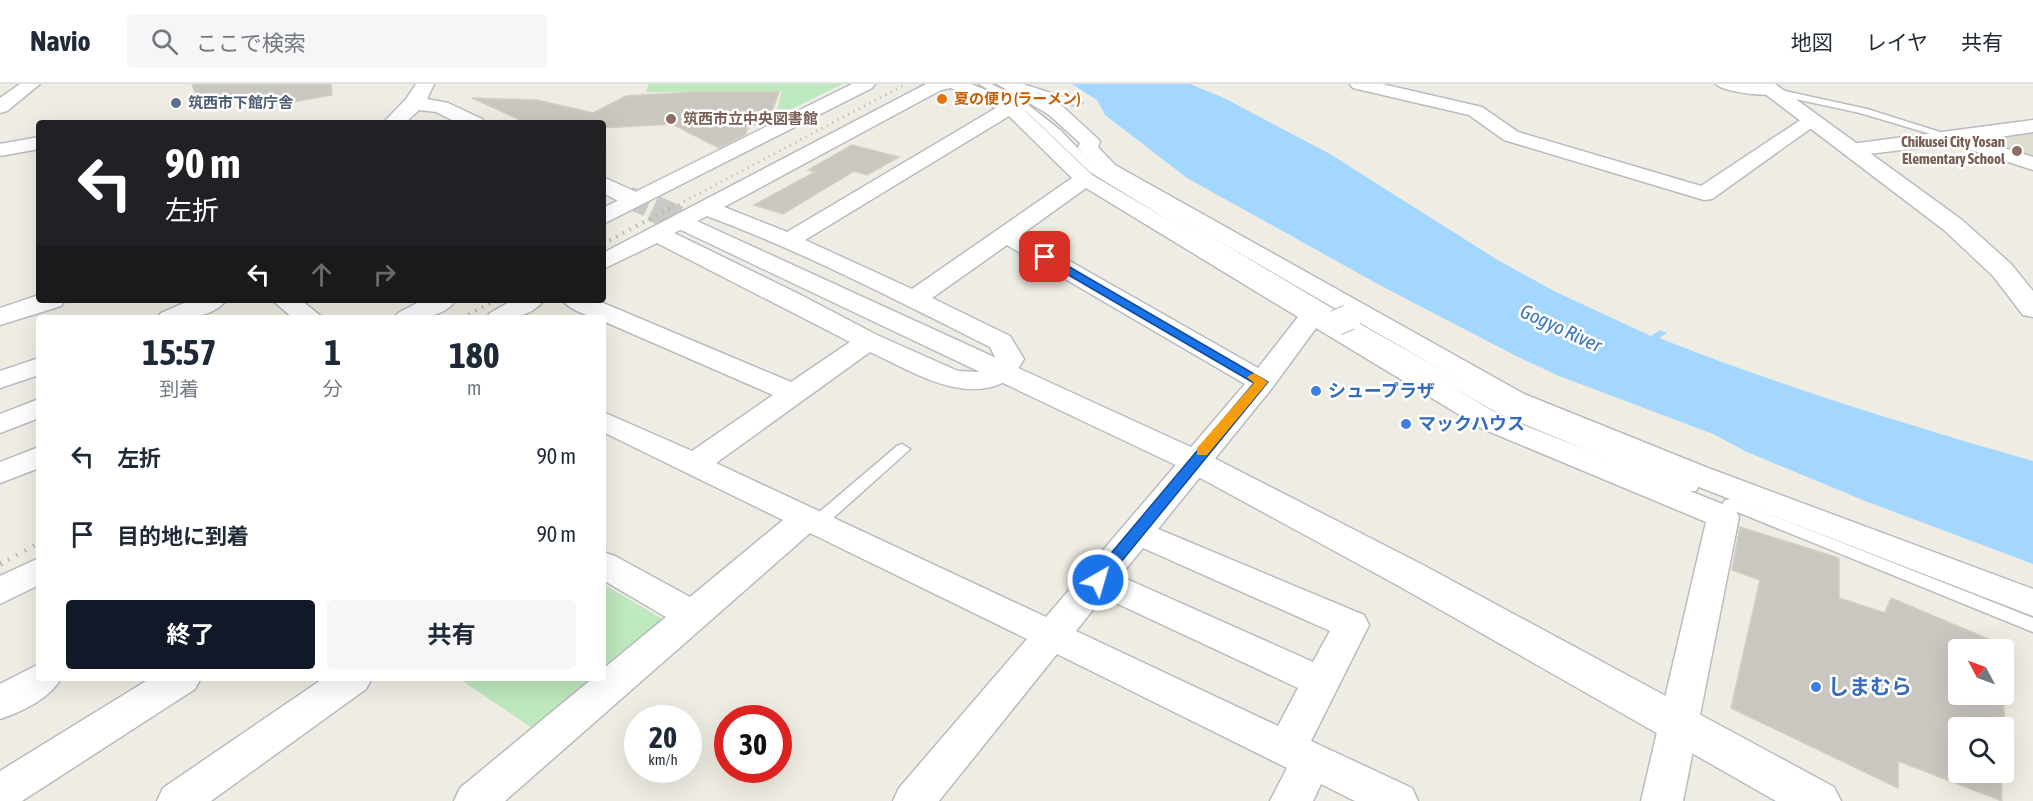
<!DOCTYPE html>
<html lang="ja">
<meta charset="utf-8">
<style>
:root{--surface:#fff;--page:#f6f6f7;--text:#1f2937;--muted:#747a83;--line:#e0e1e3;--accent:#111827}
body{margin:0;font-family:"Asap Condensed","Noto Sans JP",sans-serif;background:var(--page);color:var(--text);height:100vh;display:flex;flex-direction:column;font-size:22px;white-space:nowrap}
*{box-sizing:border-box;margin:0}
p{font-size:20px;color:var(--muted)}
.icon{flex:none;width:33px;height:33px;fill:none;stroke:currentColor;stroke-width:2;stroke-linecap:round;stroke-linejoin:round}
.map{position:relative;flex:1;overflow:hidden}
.details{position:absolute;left:36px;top:231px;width:570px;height:366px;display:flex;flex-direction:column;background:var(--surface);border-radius:6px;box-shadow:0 6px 24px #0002}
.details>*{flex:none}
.hud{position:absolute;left:36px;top:36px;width:570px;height:183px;border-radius:6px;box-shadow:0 6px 24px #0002;background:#202124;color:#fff;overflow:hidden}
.needle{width:39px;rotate:311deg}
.controls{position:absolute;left:1948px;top:555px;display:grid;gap:12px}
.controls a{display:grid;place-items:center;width:66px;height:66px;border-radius:6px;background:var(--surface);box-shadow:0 6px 24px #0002;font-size:30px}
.speed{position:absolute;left:624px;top:621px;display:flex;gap:12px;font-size:30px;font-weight:700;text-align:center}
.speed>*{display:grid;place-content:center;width:78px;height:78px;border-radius:50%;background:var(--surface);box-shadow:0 6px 24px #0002;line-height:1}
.speed small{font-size:15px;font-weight:400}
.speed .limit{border:9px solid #d22;background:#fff;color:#111}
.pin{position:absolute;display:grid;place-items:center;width:51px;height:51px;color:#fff;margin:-26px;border-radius:12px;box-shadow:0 3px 9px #0006}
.me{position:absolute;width:66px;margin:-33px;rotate:38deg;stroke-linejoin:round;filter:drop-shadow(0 0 4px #0008)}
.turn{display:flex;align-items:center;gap:21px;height:126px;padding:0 30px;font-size:27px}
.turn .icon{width:78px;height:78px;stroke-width:2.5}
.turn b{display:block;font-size:42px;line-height:51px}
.lanes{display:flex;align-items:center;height:57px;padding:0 30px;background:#0003;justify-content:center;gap:30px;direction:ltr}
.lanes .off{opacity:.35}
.eta{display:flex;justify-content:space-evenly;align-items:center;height:102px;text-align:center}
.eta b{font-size:36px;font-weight:700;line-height:42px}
.primary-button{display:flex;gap:12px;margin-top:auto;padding:12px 30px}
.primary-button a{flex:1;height:69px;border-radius:6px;background:var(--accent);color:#fff;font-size:24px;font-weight:700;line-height:69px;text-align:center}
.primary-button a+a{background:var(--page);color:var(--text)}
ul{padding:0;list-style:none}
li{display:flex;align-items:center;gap:18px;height:78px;padding:0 30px}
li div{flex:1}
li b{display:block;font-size:22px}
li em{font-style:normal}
header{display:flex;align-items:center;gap:36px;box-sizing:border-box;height:84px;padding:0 30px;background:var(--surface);border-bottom:2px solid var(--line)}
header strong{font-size:28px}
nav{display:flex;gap:33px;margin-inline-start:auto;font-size:21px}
.search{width:420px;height:54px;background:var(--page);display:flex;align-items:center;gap:15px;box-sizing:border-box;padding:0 21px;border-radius:6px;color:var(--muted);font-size:22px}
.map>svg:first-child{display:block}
</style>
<header>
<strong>Navio</strong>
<div class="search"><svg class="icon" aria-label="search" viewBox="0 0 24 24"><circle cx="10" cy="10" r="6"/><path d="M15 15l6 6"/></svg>ここで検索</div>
<nav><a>地図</a><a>レイヤ</a><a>共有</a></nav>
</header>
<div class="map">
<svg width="2033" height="717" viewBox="0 0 2033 717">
<rect width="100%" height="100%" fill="#efede3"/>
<!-- education -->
<path fill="#dfdcd2" d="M2033 46V76L1971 57Z"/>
<!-- green -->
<path fill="#bee8be" d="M649 0H843L775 33 782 7 646 8Z
M603 500 664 536 603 594Z
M458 594H602L538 648Z"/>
<!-- water -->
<path fill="#a4d7ff" d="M1072 0H1190L1224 14 1330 70 1496 175 1556 208 1651 252 1660 246 1667 249 1659 254C1781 302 1907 341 2033 377V480L1865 417 1747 368 1713 350 1559 292 1520 274 1385 204 1187 94 1105 31 1097 16Z"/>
<!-- building -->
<path fill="#cac7c0" stroke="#d4cec1" stroke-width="1.5" d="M192 0H331L332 11 260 24 255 11 199 22Z
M694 8H779L770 33 747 45 746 50 719 64 672 40 603 44V39H527L472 14 537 16 593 29 626 12Z
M852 61 899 73 867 91 854 87 783 130 754 121 815 88 808 86Z
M1740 443 1839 474V514L1885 529 1891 514 2012 565 1959 566V610H2003L2005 644H1959V688H2001L2002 717 1898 677V704L1731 624 1760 496 1732 486Z"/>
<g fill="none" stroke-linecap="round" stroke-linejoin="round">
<!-- secondary-tunnel-far1 -->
<path stroke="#cacac4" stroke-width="22" stroke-dasharray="22 10" stroke-linecap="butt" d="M628 113 657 126"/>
<!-- secondary-tunnel -->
<path stroke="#cacac4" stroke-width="27" stroke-dasharray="27 14" stroke-linecap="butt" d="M653 124 688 140"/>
<defs>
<path id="lane" d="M979 0H991L1018 13 1060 46 1099 86 1335 226 1508 323 1686 396 1691 387 1697 386 1705 391 1696 407H1684L1498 329 1325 232 1090 88 1026 27Z
M1010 0H1023L1082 19 1074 21Z
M1771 4 1867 25 1959 54 1954 57 1860 29 1768 9 1767 7Z
M902 360 910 365 907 368 822 444H810L808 440 810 436 897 362Z
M1731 415 2033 534V548L1735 427 1729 437H1717L1715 433 1725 416Z"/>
<path id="street" d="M20 0H40L7 27 0 29V14Z
M852 0H875L872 4 603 140V124Z
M926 0H971L1017 19 1092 91 1503 333 1735 425 1739 433 1683 717H1641L1706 438 1483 345 1316 244 1272 304 1158 445 1364 531 1369 541 1311 657 1412 704 1418 717H1355L1321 700 1313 717H1270L1287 684 1057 570 939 717H893L899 704 1027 555 810 449 505 717H454L460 704 593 594H603V585L666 533 603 496V468L615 472 690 513 783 436 603 348V328L692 367 773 311 603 237V234C591 234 570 226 562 216H596L791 298 850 258 657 159 603 185V169ZM951 4 996 24 787 148 724 123 941 6ZM1009 32 1072 94 912 205 805 156ZM1086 104 1298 233 1258 284 1022 150ZM707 132C804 168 898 217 990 263L996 275 992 282 977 288 958 287 877 251 801 211 674 149ZM1007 161 1245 300 1046 533 716 379 870 268C910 286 967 324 1011 294 1016 290 1020 281 1024 275L1010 252 932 214ZM1143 464 1330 547 1313 578 1120 492ZM1103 513 1298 604 1278 642 1076 547Z
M997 0H1019L1062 22 1097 54 1100 58 1098 63 1115 81 1524 310 1708 384 2033 505V532L1686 398 1504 322 1101 89 1078 64 1080 59 1048 30Z
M1350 0H1382L1482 23 1518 48 1701 102 1805 33 1812 31 1821 37 1712 115 1704 116 1504 56 1469 31 1353 4Z
M1716 0H1760L1777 3 1780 7C1774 15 1722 8 1716 0Z
M2033 36V48L1979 56 2033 73V86L1953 60 1851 72 1844 70 1841 66 1844 62 1851 60Z
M39 53V65L0 72V60Z
M191 216H226C212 236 179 234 157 234L161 229Z
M272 216H301L323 234H293Z
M423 216H456C442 236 415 234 394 234L398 229Z
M513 216H544C530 235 507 234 486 234L490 229Z
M39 274V291L0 304V287Z
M39 315V334L0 349V330Z
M39 363V384L0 399V378Z
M39 474V501L0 520V492Z
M39 580V594H61C51 614 21 628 0 635V600Z
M151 594H201L195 605 22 717H0V687Z
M324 594H372L366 605 211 717H157L163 704Z"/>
<path id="secondary" d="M416 0H434L427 15 448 19 482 35 485 39H458L436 28 419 26 405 39H383L406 15Z
M1752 0H1775L1962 136 2011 180 2033 207V233L2023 231 1993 192 1944 146Z
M603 93 636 108 640 113 636 118H620L603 109Z
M688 133 1206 370 1423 481 1834 703 1841 717H1776L1397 501 1182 384 679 145 676 140 679 135Z
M39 211V216H65L61 222 0 241V224Z"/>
</defs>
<!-- lane casing -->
<use href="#lane" stroke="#b8bcc0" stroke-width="3"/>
<!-- street casing -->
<use href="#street" stroke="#b8bcc0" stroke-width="3"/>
<!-- secondary casing -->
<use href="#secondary" stroke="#b9bdc3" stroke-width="3"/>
<!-- lane -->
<use href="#lane" fill="#fff" fill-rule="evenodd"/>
<!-- street -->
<use href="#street" fill="#fff" fill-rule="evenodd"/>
<!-- secondary -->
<use href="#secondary" fill="#fff" fill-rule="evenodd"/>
<!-- rail-far3 -->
<path stroke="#b5b6b6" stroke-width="3" stroke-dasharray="1 5" stroke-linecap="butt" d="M668 126 906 0"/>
<!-- rail-far2 -->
<path stroke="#b5b6b6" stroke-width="4" stroke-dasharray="1.5 6" stroke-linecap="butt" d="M603 160 670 124
M462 234 496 216"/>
<!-- rail-far1 -->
<path stroke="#b5b6b6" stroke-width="4.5" stroke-dasharray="1.5 8" stroke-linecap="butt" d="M8 476 39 459"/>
<!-- rail -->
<path stroke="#b5b6b6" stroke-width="6" stroke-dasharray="2 10" stroke-linecap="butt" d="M0 480 10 474"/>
<defs>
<path id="street-bridge" d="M1336 239 1349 233"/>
</defs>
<!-- street-bridge casing -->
<use href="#street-bridge" stroke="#b8bcc0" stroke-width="27" stroke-linecap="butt"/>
<!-- street-bridge -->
<use href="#street-bridge" stroke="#fff" stroke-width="25"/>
</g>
<!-- route -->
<path fill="#1a73e8" stroke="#114b97" stroke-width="1.5" d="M1041 171H1049L1268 298 1103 500H1092L1090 496 1092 492 1254 299 1041 175Z"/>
<!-- slow -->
<path fill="#f59e0b" d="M1254 289 1268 298 1207 371H1197V364L1254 299 1247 293Z"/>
<!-- markers -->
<circle fill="#e8710a" stroke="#fff" stroke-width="2" cx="942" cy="15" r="6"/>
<circle fill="#5c6f8a" stroke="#fff" stroke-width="2" cx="176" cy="19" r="6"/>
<g fill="#8d6e63" stroke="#fff" stroke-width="2">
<circle cx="671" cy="35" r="6"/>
<circle cx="2017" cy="67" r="6"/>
</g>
<g fill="#3f7fe0" stroke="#fff" stroke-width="2">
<circle cx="1316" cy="307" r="6"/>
<circle cx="1406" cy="340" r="6"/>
<circle cx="1816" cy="603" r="6"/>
</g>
<g text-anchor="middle" stroke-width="5" stroke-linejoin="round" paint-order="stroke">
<!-- far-food labels -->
<g font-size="15" font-weight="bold" fill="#c56008" stroke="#fff" text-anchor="start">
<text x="954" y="20">夏の便り(ラーメン)</text>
</g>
<!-- far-service labels -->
<g font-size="15" font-weight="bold" fill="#4e5e75" stroke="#fff" text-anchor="start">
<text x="188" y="24">筑西市下館庁舎</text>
</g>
<!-- far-education labels -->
<g font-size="15" font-weight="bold" fill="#785e54" stroke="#fff" text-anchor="start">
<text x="683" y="40">筑西市立中央図書館</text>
<text x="2005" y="63" text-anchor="end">Chikusei City Yosan<tspan x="2005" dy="17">Elementary School</tspan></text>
</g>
<!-- shop labels -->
<g font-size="18" font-weight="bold" fill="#366cbe" stroke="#fff" text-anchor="start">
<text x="1328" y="313">シュープラザ</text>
<text x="1418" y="346">マックハウス</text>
</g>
<!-- water labels -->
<g font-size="20" font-style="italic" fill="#3a77b8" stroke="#fff">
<text transform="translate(1561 244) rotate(25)" y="7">Gogyo River</text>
</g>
<!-- near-shop labels -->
<g font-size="21" font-weight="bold" fill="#366cbe" stroke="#fff" text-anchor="start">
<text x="1828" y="610">しまむら</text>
</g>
</g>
</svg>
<div class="controls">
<a><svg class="needle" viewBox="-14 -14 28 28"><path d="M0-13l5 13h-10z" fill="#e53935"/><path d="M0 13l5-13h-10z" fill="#747a83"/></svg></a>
<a><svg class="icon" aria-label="search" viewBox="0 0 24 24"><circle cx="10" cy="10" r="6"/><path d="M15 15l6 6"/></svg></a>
</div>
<div class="speed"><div>20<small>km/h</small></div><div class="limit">30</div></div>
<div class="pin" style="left:1045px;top:173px;background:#d93025"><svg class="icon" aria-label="arrive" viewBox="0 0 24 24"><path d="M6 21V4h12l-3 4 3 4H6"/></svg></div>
<svg class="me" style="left:1098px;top:496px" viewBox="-20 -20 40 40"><circle r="17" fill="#1a73e8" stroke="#fff" stroke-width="3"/><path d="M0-11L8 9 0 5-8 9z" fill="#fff"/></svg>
<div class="hud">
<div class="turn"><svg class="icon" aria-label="left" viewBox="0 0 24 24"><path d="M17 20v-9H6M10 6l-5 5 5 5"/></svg><div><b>90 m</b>左折</div></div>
<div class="lanes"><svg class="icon" aria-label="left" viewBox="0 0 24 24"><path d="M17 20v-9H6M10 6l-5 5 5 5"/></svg><svg class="icon off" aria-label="ahead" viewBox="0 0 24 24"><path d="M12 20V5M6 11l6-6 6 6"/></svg><svg class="icon off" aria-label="right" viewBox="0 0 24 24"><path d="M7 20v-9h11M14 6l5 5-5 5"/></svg></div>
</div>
<section class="details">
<div class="eta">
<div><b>15:57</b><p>到着</p></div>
<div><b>1</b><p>分</p></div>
<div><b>180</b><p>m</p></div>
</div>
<ul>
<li><svg class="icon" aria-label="left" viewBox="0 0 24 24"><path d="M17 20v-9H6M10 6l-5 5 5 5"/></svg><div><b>左折</b></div><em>90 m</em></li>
<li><svg class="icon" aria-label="arrive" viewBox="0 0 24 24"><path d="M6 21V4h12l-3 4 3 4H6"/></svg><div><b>目的地に到着</b></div><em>90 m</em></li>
</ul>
<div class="primary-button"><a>終了</a><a>共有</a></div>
</section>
</div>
